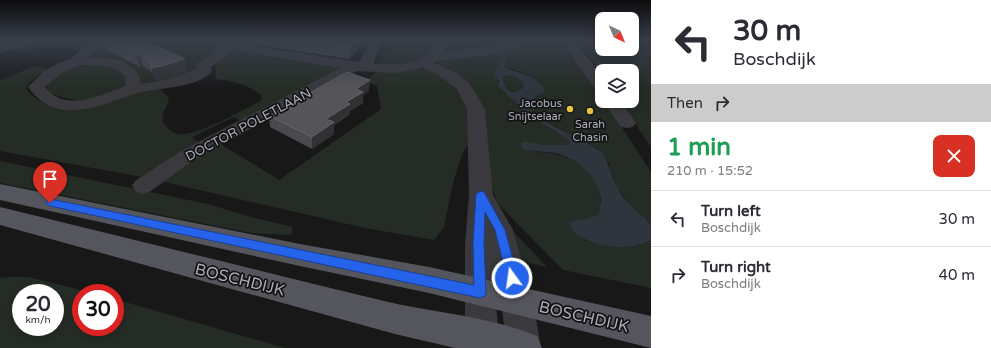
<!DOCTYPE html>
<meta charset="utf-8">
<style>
:root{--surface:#fff;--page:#f2f2f3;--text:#2b2b33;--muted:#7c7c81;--line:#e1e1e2}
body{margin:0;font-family:"Varela Round",sans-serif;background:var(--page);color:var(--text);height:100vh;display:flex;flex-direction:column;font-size:15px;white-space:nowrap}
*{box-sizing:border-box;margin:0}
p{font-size:13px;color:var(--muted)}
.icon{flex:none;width:22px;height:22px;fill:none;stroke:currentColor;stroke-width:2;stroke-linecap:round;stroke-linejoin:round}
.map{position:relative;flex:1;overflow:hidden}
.sheet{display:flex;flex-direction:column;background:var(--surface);width:340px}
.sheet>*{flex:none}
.guide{background:#fff;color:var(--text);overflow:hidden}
.needle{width:26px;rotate:137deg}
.buttons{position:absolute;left:595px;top:12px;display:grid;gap:8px}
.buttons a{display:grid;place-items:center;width:44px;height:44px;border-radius:8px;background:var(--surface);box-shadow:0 2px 6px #0003;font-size:20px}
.speed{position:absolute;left:12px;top:284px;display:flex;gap:8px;font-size:20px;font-weight:700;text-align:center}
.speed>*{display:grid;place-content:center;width:52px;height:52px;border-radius:50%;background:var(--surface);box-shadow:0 2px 6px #0003;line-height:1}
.speed small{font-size:10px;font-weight:400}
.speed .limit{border:6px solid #d22;background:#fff;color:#111}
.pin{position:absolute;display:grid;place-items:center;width:34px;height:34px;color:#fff;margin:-41px -17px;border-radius:50% 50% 50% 0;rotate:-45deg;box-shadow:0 0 4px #0007}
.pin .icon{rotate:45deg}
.me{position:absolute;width:44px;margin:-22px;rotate:346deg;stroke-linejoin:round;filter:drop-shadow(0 0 3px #0008)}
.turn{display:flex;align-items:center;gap:14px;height:84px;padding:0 16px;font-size:18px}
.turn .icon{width:52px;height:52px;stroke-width:2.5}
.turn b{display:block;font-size:28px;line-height:34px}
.then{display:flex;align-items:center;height:38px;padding:0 16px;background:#0003;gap:8px;font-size:15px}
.round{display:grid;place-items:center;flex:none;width:42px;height:42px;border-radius:8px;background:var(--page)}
.summary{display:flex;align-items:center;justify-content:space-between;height:68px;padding:0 16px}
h1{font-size:24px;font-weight:700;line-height:30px;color:#1e9e55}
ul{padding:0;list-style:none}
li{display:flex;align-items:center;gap:12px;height:56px;padding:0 16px;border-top:1px solid var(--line)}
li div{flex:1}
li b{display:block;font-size:15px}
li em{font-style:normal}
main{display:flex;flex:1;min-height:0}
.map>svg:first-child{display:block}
</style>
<main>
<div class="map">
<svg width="651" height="348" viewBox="0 0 651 348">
<rect width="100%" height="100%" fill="#181819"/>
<!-- green -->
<path fill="#242c25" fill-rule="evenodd" d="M41 40H116L81 50 48 46 23 52 15 47Z
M126 40H193L224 48 197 73 147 86 140 84 135 74V69L127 64 84 59 86 54Z
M392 40 429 42 430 40H439L435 50 419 61 382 67 368 63H377Z
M450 40H522L509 45 447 52Z
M528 40H567L602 96V101H605L651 172V227L647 220 629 204 615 184 610 172V164L598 149 542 119 528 109 525 104 529 101 538 97 543 85C530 72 512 71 498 62V66L494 69V71C496 81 502 88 508 95 525 117 550 124 570 142L567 145H544L535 152C562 152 597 165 600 196 600 203 601 207 598 214L588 220H578L584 240C603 245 634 253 651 239V288L563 270 497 203 492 185 486 149 455 75 436 64 440 59Z
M577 40 602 42V49H632V40H651V147L620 101H632V71H602V75Z
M234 50 340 68 243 122 234 117 192 137 200 144 142 177 0 151V80L35 66 48 70C38 75 31 79 26 88 31 98 43 102 53 106L160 89 169 98C168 108 160 112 163 123 167 127 172 133 178 134 196 137 241 111 259 102L262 99 261 95C247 84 233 81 216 79L215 63Z
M88 64H105L131 77 123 90C93 99 79 106 49 92L46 86 54 74 77 65Z
M419 69 437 72 466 94 470 140 462 155 453 183 444 227 434 240 365 228 156 180 219 143 279 180 381 109 377 86 365 81 379 70Z
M508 75 515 77 523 83V88L514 92C506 90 505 83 502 77Z
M0 161 208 204 247 216 293 227 291 235 251 233 0 183Z
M503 221 547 267 516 260Z
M8 277H28L93 293H81V327H115V299L285 348H0V278ZM21 293H55V327H21Z"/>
<!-- water -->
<path fill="#2e353d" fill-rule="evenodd" d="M501 53H507L504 66C518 75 535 73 545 89L543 93 526 104C536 122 579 136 597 149 611 158 608 172 616 185 620 192 624 199 630 205 636 211 648 218 651 227 651 230 651 235 651 239 635 253 590 247 575 233 572 230 571 226 569 222 580 219 589 220 598 214 609 187 584 162 559 154 547 151 534 152 522 149L521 145 522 142H527L544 145H567L570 142 557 132 529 116 498 86 499 81 495 77 494 69 498 66ZM508 75 515 77 523 83V88L514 92C506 91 505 84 502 77Z"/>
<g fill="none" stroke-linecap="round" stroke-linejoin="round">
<!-- minor -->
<path fill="#39393e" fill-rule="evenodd" d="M19 40H41L39 43 0 53V45Z
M105 40H125L123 43 93 53 88 57C107 57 139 59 141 84L169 79 197 69 196 66 198 63 221 47 206 43 204 40H245L242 44 359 62 371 40H383L373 64C397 65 426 66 438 40H450L445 52 492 46 513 40H531C520 54 456 59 438 61L434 63 455 72 468 82 475 92 485 110 493 195 513 230 533 301 541 348H507L501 301 494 264 499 348H465V244L469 195 467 110 457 89 437 74 422 68 395 73 357 71 195 159 151 191 143 194 135 191 132 186 135 181 181 151 340 68 234 50 211 67 212 71C201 88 152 88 134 94 113 101 89 112 66 110 50 109 37 100 28 87L43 72 58 63 70 59 83 47ZM80 65C94 65 114 64 125 76V86C108 93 85 103 66 100 58 99 50 93 45 87L63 72Z
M562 40H575L602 77V93L596 91Z
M603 101H620L636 123 633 127 627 128 621 127Z"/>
<!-- major -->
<path fill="#55565d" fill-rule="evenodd" d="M0 184 300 244 429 267 651 316V348L429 293 300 266 0 200Z
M0 207C128 238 256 270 384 301 435 313 489 316 537 336L542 348H455L395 334 0 225Z"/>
</g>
<!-- wall -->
<path fill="#49494e" d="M103 40H143L188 71 169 78 155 80 153 73 143 66 140 67 107 50Z
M244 40H364L350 59 245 43Z
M369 91 363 95V103L350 111 349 115 334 125V134L312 149 270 127 269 116Z"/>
<!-- shaded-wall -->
<path fill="#313134" d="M356 40H364L350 59V47Z
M139 54 143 66 140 67 136 55Z
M185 59 188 71 169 78 155 80 151 68Z
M370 80 369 91 363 95V103L350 111 349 115 334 125V134L312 149V137L326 119 356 89Z"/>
<!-- building -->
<path fill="#545459" stroke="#626268" d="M105 40H143L185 59 165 65 151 68 152 63 139 54 136 55Z
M302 40H356L350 47Z
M347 72 370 80 356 89 363 92 346 102 350 104 326 119 334 122 312 137 269 116Z"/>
<!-- sky -->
<linearGradient id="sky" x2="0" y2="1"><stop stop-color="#0d0d0e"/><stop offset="0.45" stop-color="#373d49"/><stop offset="1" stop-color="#373d49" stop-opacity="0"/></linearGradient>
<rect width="651" height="89" fill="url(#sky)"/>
<!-- route -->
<path fill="#2563eb" stroke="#184099" d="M481 191 484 192 505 230 518 278 516 282 512 284 508 282 495 230 485 212 484 244 486 292 485 296 480 298 50 206 45 203 50 199 474 285 473 244 476 194Z"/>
<!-- markers -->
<g fill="#e7c341" stroke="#131314" stroke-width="1.5">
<circle cx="570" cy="109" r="4"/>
<circle cx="590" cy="111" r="4"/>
</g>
<g text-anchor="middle" stroke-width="3.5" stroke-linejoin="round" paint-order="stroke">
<!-- far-poi labels -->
<g font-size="11" fill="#abadb8" stroke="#131314" text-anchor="end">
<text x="562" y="107">Jacobus<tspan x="562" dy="13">Snijtselaar</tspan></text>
<text x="590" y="128" text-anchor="middle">Sarah<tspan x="590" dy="13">Chasin</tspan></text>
</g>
<!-- street labels -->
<g font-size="13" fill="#abadb8" stroke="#131314">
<text transform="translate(248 124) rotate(-28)" y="5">DOCTOR POLETLAAN</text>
</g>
<!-- near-street labels -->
<g font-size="16" fill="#abadb8" stroke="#131314">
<text transform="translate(240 279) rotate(14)" y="6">BOSCHDIJK</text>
<text transform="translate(584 316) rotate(13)" y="6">BOSCHDIJK</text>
</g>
</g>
</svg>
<div class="buttons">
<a><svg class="needle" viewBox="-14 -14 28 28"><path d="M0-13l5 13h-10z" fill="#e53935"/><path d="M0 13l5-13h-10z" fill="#7c7c81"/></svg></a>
<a><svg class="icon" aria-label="layers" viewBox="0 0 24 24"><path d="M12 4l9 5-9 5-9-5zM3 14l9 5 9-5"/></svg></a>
</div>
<div class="speed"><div>20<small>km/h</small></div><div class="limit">30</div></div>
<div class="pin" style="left:50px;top:203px;background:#d93025"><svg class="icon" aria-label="arrive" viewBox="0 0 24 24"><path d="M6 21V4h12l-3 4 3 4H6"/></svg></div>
<svg class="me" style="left:512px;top:278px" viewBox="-20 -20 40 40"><circle r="17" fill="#2563eb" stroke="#fff" stroke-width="3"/><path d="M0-11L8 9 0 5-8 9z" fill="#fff"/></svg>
</div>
<section class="sheet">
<div class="guide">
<div class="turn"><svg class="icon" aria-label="left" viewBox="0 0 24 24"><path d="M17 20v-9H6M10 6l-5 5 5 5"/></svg><div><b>30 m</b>Boschdijk</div></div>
<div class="then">Then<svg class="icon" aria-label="right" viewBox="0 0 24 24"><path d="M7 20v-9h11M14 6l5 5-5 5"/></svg></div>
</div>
<div class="summary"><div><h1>1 min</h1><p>210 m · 15:52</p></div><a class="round" style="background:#d93025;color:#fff"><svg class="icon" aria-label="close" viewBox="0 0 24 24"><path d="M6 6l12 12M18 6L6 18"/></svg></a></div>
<ul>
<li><svg class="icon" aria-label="left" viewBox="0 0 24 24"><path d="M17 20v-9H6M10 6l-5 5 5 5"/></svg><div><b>Turn left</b><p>Boschdijk</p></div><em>30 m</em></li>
<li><svg class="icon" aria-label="right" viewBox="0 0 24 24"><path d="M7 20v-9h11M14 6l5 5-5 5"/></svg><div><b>Turn right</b><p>Boschdijk</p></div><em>40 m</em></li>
</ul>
</section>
</main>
